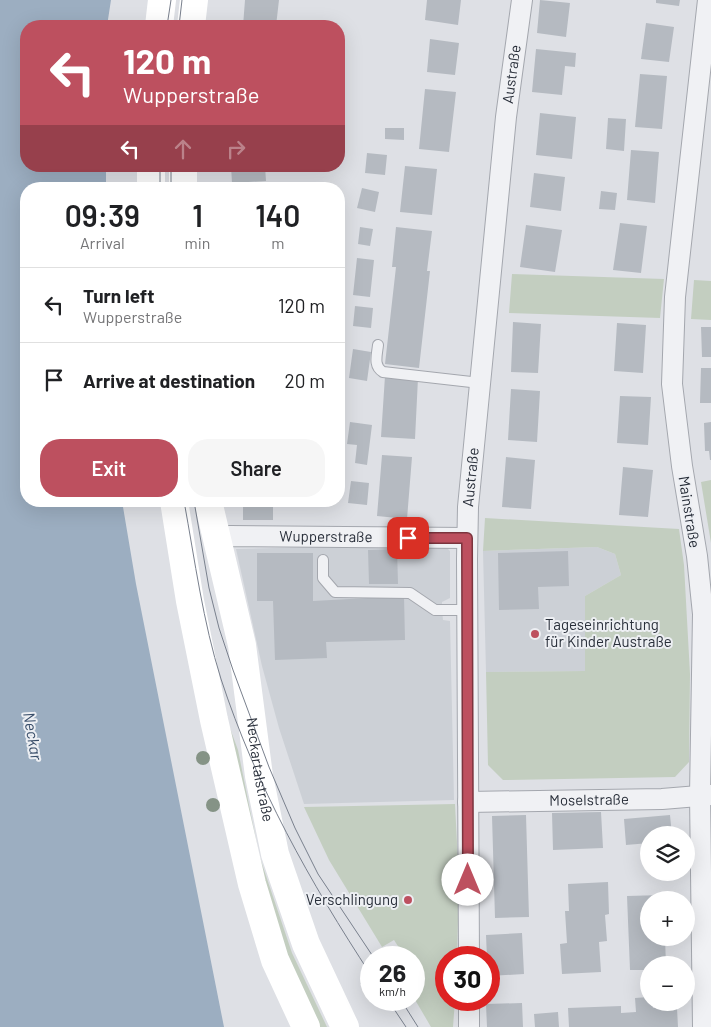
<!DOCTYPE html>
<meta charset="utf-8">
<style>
:root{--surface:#fff;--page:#f6f6f6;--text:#202124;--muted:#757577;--line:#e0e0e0;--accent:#bd505f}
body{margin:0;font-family:Barlow,sans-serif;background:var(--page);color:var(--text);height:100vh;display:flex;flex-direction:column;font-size:19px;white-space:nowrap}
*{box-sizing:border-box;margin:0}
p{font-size:16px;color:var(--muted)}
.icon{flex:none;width:28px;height:28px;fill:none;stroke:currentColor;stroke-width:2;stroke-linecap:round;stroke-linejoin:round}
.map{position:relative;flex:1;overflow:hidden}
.details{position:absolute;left:20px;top:182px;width:325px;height:325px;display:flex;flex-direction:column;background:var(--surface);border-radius:20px;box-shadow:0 5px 20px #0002}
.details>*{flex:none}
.banner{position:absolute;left:20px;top:20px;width:325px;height:152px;border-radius:20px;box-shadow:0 5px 20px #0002;background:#bd505f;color:#fff;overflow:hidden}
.buttons{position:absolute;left:640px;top:826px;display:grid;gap:10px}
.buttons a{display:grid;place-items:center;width:55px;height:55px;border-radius:50%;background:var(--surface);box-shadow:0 5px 20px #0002;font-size:25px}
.speed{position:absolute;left:360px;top:946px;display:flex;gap:10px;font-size:25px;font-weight:700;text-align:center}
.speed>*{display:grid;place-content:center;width:65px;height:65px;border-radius:50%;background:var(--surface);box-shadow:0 5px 20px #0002;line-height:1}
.speed small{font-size:12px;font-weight:400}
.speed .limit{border:8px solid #d22;background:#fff;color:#111}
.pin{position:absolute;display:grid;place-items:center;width:42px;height:42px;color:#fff;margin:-21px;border-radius:10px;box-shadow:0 2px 8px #0006}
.me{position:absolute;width:55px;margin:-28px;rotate:0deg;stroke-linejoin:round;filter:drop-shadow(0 0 4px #0008)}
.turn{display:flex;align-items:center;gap:18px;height:105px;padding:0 20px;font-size:22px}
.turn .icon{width:65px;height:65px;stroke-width:2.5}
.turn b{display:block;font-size:35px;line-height:42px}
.lanes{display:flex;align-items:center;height:48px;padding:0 20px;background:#0003;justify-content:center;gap:25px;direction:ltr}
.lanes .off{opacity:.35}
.eta{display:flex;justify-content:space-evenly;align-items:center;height:85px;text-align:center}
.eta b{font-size:30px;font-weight:600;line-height:35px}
.primary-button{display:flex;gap:10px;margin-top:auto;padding:10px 20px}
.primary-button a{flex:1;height:58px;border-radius:20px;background:var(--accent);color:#fff;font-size:20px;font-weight:600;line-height:58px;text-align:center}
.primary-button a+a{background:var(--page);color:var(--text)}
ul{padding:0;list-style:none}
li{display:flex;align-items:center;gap:15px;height:75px;padding:0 20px;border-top:1px solid var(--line)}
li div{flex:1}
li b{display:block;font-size:19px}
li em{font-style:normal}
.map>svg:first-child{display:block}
</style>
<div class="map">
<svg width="711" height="1027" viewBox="0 0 711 1027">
<rect width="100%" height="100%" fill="#dee0e5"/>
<!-- built -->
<path fill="#ccd0d6" d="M443 544 450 551V598L442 602V610L443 620 450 621 454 800 304 804 279 728 262 666 236 549Z
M597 547 615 554 621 575 585 596V671L486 672 483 551Z"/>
<!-- green -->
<path fill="#c3cec0" d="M512 274 664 279 660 318 509 313Z
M694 280 711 281V320L691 319Z
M711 480V543L701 482Z
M485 518 679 529 684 565 690 674 689 762 675 777 503 780 488 765 486 672 585 671V596L621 575 615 554 597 547 483 551Z
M221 704 238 750 259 855 292 953 327 1027H318L286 958 253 859Z
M455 804 459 882 457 957 446 958V1000H455L453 1027H431L414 998V977L416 975 414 971V958L405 957 394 940 382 947 329 860 304 807Z"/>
<!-- water -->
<path fill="#9caec1" d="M0 0H111L107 26H26V166H106V189H26V501H122L136 584 224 1027H0Z"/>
<!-- building -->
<path fill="#b5bac1" d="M245 0H279L276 26H243Z
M427 0H461L458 25 425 20Z
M540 0 570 3 566 37 537 33Z
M656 0H680L679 6 656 3Z
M646 23 674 27 669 62 641 59Z
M430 39 459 43 455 75 427 72Z
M536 49 576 53 575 67 565 66 562 95 532 92Z
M640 74 667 76 662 129 635 127Z
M425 89 456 92 449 152 419 149Z
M540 113 576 117 572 159 536 155Z
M608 118 626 119 624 151 606 149Z
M385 128H404V140L385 139Z
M631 150 659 152 655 203 627 200Z
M367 153 387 155 385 175 365 173Z
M231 166H265L266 181 232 183Z
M405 166 437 169 432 215 400 212Z
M534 173 565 177 561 211 530 207Z
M362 188 379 192 375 212 357 208Z
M601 191 617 193 615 210 599 209Z
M620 223 647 226 641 273 613 270Z
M526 225 562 230 555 272 520 267Z
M360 227 373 229 370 246 358 244Z
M396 227 432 231 427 271H430L419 368 385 364 396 267H392Z
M357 258 374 260 370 297 353 295Z
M355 306 373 308 371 328 353 326Z
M513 322 541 324 538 373 511 372Z
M617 323 646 325 643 373 614 371Z
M701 327H711V357H702Z
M353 349 371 352 367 381 349 378Z
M701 368H711V403H700Z
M385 376 418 378 415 439 381 437Z
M511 389 540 391 537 442 508 440Z
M620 396 651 397 648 445 617 443Z
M350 422 372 425 367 465 355 463 357 445 347 444Z
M711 422V460H710L709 451H705L704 423Z
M382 455 412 457 407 519 377 516Z
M506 457 535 460 531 509 502 507Z
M623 467 653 470 648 517 619 515Z
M351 481 369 483 367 505 348 503Z
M243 501H273V520H243Z
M397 549 398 584H369L368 550Z
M568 551 569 586 538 587 539 609 499 610 498 553Z
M257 553H313V601L404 596 405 640 326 642 327 658 275 660 273 601H257Z
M601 812 603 848 553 850 552 813Z
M526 815 529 917 495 918 492 816Z
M670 815 672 835H649V843L626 845 624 819Z
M608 882 609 914 605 915 607 941 599 942 601 972 562 974 560 944 567 943 565 911H569L568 884Z
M663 895 664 900H649V938H665L666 965H649V970H630L627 896Z
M522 933 524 974 489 976V958H487L486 935Z
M382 950 387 958H377L375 954Z
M366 980 371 988V1000L360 983Z
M649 997V1002H652L653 1008H677L678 1027H569L568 1008 621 1006V1013L636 1012 635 998Z
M522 1003 523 1027H487L486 1004Z
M558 1012 559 1027H535L534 1014Z"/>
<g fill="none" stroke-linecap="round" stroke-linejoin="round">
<defs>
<path id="lane" d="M378 345C377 355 373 366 383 372L480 383
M323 560V578L335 592 410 593 435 610H467"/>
<g id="street">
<path id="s1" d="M216 537 230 536 467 538"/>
<path id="s2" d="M468 802 662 799 711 795"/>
<path id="s3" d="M469 958 467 559 468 507 506 117 522 0"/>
<path d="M469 1000V1027"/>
<path d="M703 1027 700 795 703 614 697 556 682 466 672 384 675 297 708 0"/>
</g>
</defs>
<!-- lane casing -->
<use href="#lane" stroke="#a4a7ae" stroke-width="12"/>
<!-- street casing -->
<use href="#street" stroke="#a4a7ae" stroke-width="22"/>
<!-- lane -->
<use href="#lane" stroke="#f0f1f4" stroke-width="10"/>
<!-- street -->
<use href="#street" stroke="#f0f1f4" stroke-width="20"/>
<!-- secondary -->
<g stroke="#fff" stroke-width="28">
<path d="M159 26 162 0"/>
<path d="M191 26 194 0"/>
<path d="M151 166V189"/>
<path d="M183 189V166"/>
<path d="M174 501 190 601 214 720 252 884 275 960 306 1027"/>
<path id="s4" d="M208 501 242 645 259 776 275 854 306 944 345 1027"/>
</g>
<!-- tram -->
<path stroke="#79808d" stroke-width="1" d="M167 26 171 0
M179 26 182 0
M160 189V166
M171 189V166
M184 501C195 561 203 622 221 679 256 786 310 882 371 975
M194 501 209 588 219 628 233 670 269 767 295 828 318 874 374 958
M388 1000 406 1027
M401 1000 418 1027"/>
</g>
<!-- trees -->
<g fill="#859386">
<circle cx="203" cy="758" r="7"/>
<circle cx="213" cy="805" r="7"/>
</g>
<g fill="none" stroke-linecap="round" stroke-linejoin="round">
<defs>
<path id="route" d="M408 538H467L468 880"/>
</defs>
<!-- route casing -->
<use href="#route" stroke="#7b343e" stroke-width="12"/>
<!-- route -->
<use href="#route" stroke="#bd505f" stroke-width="9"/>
</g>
<!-- markers -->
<g fill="#bd505f" stroke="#edeff3" stroke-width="2">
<circle cx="535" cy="634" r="5"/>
<circle cx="408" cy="900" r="5"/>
</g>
<g text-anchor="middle" stroke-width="4" stroke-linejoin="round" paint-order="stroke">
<!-- street labels -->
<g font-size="15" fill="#292f3a" stroke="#edeff3">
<text dy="5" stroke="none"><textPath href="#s3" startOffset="886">Austraße</textPath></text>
<text dy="5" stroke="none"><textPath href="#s3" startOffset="481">Austraße</textPath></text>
<text transform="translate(689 512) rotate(81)" y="5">Mainstraße</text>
<text dy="5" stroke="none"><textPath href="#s1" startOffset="110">Wupperstraße</textPath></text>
<text dy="5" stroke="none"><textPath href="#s4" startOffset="274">Neckartalstraße</textPath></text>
<text dy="5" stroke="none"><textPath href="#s2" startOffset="121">Moselstraße</textPath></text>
</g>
<!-- poi labels -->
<g font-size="15" fill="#292f3a" stroke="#edeff3" text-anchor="start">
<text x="545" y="630">Tageseinrichtung<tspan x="545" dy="17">für Kinder Austraße</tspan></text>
<text x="398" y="905" text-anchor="end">Verschlingung</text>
</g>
<!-- water labels -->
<g font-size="16" font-style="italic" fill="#384d69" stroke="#edeff3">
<text transform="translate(33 736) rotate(80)" y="6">Neckar</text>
</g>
</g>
</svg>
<div class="buttons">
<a><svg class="icon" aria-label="layers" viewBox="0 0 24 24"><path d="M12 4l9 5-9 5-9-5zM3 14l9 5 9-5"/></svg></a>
<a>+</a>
<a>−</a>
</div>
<div class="speed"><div>26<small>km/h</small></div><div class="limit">30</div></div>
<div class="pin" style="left:408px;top:538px;background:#d93025"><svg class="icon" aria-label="arrive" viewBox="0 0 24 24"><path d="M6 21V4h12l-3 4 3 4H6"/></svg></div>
<svg class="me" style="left:468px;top:880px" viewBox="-20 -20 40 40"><circle r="19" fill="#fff"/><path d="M0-13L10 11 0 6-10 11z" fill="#bd505f"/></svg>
<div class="banner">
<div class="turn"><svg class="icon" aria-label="left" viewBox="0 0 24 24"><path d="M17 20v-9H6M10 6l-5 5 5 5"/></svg><div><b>120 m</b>Wupperstraße</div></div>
<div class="lanes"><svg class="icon" aria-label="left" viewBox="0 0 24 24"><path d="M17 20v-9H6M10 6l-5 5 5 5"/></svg><svg class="icon off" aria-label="ahead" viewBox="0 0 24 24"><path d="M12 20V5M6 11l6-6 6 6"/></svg><svg class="icon off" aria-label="right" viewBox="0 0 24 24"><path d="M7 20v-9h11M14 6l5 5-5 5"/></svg></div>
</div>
<section class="details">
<div class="eta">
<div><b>09:39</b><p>Arrival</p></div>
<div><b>1</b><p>min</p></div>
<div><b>140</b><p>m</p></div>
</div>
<ul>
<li><svg class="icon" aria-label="left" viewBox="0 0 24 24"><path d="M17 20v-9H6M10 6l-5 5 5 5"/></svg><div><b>Turn left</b><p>Wupperstraße</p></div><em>120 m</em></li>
<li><svg class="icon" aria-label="arrive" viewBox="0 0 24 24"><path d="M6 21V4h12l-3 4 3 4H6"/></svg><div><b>Arrive at destination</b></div><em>20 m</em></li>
</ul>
<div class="primary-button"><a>Exit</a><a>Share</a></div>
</section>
</div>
